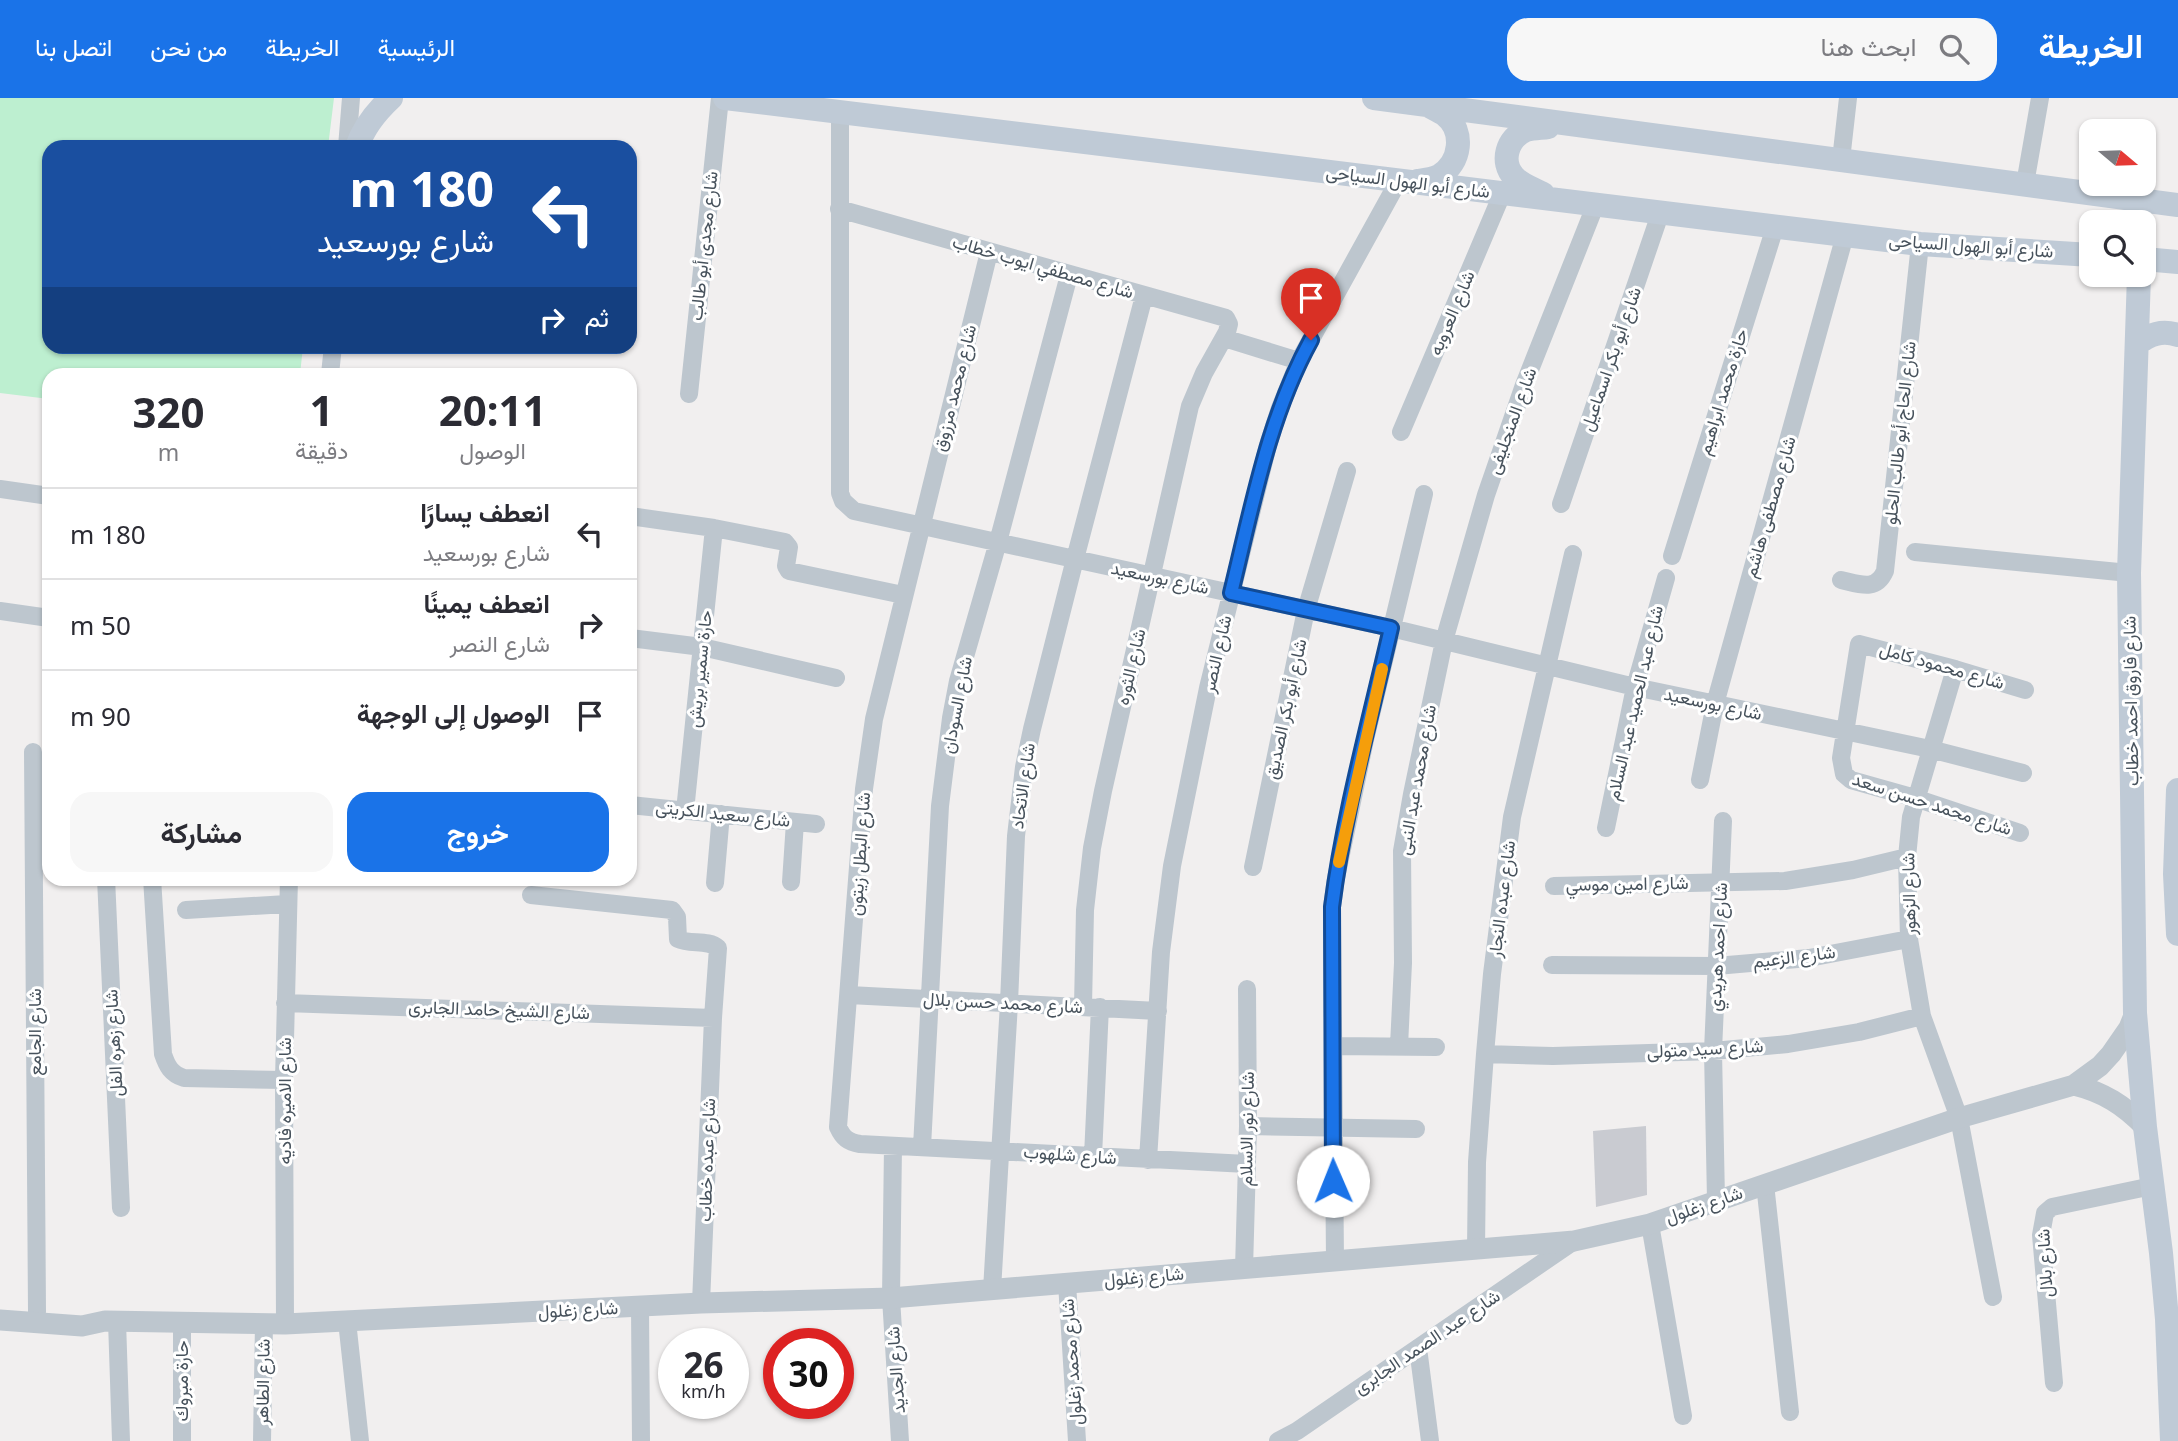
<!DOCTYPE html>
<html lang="ar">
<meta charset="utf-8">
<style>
:root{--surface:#fff;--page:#f7f7f7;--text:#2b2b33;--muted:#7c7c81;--line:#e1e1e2;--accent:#1a73e8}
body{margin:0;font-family:"Noto Sans",Vazirmatn,sans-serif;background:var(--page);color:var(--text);direction:rtl;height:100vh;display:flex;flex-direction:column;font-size:26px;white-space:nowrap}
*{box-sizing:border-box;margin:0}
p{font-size:23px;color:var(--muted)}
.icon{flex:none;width:38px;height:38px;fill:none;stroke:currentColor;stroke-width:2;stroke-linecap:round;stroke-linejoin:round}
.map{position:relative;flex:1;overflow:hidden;direction:ltr}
.sheet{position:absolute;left:42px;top:270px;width:595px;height:518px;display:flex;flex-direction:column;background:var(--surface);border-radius:21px;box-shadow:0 2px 5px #0004;direction:rtl}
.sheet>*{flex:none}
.hud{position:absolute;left:42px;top:42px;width:595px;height:214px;border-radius:21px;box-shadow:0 2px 5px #0004;direction:rtl;background:#1a4fa0;color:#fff;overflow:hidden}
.needle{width:46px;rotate:109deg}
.buttons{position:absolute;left:2079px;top:21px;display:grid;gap:14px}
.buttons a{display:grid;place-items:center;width:77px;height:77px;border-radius:14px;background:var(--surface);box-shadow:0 2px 5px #0004;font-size:35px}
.speed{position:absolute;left:658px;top:1230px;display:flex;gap:14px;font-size:35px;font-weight:700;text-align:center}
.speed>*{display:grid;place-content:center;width:91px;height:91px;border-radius:50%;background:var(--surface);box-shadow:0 2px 5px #0004;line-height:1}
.speed small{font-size:18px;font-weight:400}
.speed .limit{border:10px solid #d22;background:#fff;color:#111}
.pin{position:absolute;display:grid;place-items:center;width:60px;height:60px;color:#fff;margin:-72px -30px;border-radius:50% 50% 50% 0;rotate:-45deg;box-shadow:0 0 7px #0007}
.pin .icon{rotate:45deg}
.me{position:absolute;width:77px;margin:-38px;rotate:359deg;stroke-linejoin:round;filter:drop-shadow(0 0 5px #0008)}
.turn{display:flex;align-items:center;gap:24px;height:147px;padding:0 28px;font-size:32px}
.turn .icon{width:91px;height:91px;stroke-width:2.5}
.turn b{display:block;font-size:49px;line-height:60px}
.then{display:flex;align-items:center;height:66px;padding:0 28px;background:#0003;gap:14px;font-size:26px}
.eta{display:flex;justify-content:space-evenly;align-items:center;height:119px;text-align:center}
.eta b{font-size:42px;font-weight:700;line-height:49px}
.primary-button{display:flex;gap:14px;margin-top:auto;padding:14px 28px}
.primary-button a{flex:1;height:80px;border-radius:21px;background:var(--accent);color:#fff;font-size:28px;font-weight:700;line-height:80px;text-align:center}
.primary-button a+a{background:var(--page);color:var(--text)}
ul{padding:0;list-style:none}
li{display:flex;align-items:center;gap:21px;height:91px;padding:0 28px;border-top:2px solid var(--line)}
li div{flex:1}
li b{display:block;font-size:26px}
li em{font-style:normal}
header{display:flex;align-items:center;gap:42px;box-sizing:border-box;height:98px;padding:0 35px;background:var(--accent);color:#fff}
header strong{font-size:33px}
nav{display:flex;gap:38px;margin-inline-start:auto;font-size:24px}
.search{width:490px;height:63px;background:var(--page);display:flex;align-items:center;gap:18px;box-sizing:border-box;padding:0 24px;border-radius:21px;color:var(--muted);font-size:26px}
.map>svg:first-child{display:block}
</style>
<header>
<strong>الخريطة</strong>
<div class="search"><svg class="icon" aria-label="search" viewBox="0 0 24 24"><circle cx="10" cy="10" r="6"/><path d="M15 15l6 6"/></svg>ابحث هنا</div>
<nav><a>الرئيسية</a><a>الخريطة</a><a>من نحن</a><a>اتصل بنا</a></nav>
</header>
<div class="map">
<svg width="2178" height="1343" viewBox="0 0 2178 1343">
<rect width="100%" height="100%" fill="#f1efef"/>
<!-- green -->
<path fill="#bdefd0" d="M0 0H334L328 49H49V248L303 249 300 276H49V301L0 295Z"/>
<!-- building -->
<path fill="#c9cbd1" d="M1646 1028 1647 1097 1596 1109 1593 1033Z"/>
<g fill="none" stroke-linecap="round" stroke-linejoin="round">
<!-- minor -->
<path stroke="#bdc6ce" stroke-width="18" d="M840 15V395L843 403 854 413 1391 530 1635 589 1930 651 2023 675
M347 49 351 0
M1841 62 1848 0
M2025 86 2040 0
M839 111 1226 220 1229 226 1227 234 1204 275 1190 308 1103 693 1092 750 1085 812 1083 908
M989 154 874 621 864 691 838 1029C843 1040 848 1044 860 1046L1247 1066
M1224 240 1299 263
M330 276 333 248
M689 296 720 0
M1401 334 1502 96
M0 391 49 398
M1561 406 1660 116
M630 418 714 430 785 444 789 449 786 468 789 473 903 497
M1915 454 2129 475
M1672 458 1775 129
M1841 482C1859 486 1876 494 1885 473L1920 146
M0 513 49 520
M630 540 702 549 836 580
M1955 571 1911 719 1907 759 1909 841 1922 918 1959 1020 1993 1199
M33 654 37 1214
M1700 682 1715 606 1845 137
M630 707 816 726
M685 713 714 430
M1606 730 1635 589 1666 480
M2020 735 1915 700 1851 682 1844 676 1841 660 1859 546 1955 571 2025 592
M1253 769 1306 512 1347 373
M106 780 121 1110
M152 780 163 956C167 968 171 976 184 980L284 982
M791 784 795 724
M715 785 721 716
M1554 788 1785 783 1853 772 1907 759
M531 797 672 812 677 819 678 841C690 847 708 841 718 850L713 920 701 1205
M186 812 287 806
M1552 867 1716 868 1809 860 1909 841
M849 897 1158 913
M285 905 713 920
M1334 948 1436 949
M1399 948 1403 865 1402 753 1412 696 1444 543 1486 397 1524 287 1595 108
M1485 956 1553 958 1713 953 1788 946 1859 934 1922 918
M1248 1028 1416 1031
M893 1048 891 1200 900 1343
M922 1049 940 708 951 620 958 583 998 444 1069 177
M1093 1058 1100 909
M1148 1062 1161 854 1172 768 1208 590 1268 347 1280 310 1299 263 1399 82
M1765 1086 1790 1314
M1716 1102 1713 953 1723 723
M1650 1126 1683 1318
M1476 1152 1477 1064 1485 956 1492 876 1512 719 1573 456
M1335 1163 1332 809 1336 780 1365 642 1424 396
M1244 1171 1248 1028 1247 891
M1067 1185 1077 1343
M992 1192 1009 905 1016 738 1024 669 1032 631 1075 461 1144 198
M640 1208 641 1343
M117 1223 121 1343
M347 1223 360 1343
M182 1224V1343
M285 1226 284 982 289 780
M1418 1250 1430 1343
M2054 1285 2041 1137 2045 1115 2052 1109 2152 1088
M262 1343 264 1225
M1278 1343 1297 1333 1574 1143"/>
<!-- tertiary -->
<path stroke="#bdc6ce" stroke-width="21" d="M2074 987C2103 994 2124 1007 2145 1029
M0 1222 82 1228 105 1223 285 1226 701 1205 891 1200 1574 1143 1650 1126 1959 1020 2074 987 2100 968 2111 956 2129 930 2135 915"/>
<!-- secondary -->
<path stroke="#bfcad6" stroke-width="24" d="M725 0 1845 137 1920 146 2091 157
M1374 0 2178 107
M357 49C363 31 377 13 391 0
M1418 83C1425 82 1433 81 1439 78 1461 65 1465 33 1445 17 1441 14 1436 12 1431 9
M1543 96C1534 91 1521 87 1514 79 1500 64 1507 40 1526 32 1533 30 1541 30 1548 29
M2144 161 2178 164
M2139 177 2129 475 2135 915 2145 1029 2161 1155 2167 1221 2172 1343
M2137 246C2150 236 2162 232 2178 237
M2178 692 2175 776 2178 836"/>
</g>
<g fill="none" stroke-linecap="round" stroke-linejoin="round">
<defs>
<path id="route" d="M1311 242C1268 320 1252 410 1231 495L1391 530C1370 622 1344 715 1332 809L1333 1083"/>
</defs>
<!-- route casing -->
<use href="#route" stroke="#114b97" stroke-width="18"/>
<!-- route -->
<use href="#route" stroke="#1a73e8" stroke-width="12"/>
<!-- slow -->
<path stroke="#f59e0b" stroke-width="12" d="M1339 764 1382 571"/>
</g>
<g text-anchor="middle" stroke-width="6" stroke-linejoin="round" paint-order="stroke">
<!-- street labels -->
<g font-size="18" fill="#47525c" stroke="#fff">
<text transform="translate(1408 84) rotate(7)" y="6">شارع أبو الهول السياحى</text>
<text transform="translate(704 148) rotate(-84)" y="6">شارع مجدى أبو طالب</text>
<text transform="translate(1971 148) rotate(4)" y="6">شارع أبو الهول السياحى</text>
<text transform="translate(1043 169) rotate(16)" y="6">شارع مصطفي ايوب خطاب</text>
<text transform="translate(1452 215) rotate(-67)" y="6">شارع العروبه</text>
<text transform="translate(1611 261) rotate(-71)" y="6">شارع أبو بكر اسماعيل</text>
<text transform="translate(955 290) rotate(-76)" y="6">شارع محمد مرزوق</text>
<text transform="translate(1723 294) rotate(-73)" y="6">حارة محمد ابراهيم</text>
<text transform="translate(1512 323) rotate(-70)" y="6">شارع المنجليفى</text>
<text transform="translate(1900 335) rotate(-84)" y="6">شارع الحاج أبو طالب الحلو</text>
<text transform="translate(1770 409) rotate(-74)" y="6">شارع مصطفى هاشم</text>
<text transform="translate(1160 480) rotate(12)" y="6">شارع بورسعيد</text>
<text transform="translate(1217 556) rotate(-77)" y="6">شارع النصر</text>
<text transform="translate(1942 568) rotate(16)" y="6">شارع محمود كامل</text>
<text transform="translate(1131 569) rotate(-77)" y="6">شارع الثوره</text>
<text transform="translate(700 571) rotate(-84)" y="6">حارة سمير بريش</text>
<text transform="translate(2131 603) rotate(-91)" y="6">شارع فاروق احمد خطاب</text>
<text transform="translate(1635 605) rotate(-77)" y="6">شارع عبد الحميد عبد السلام</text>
<text transform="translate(1713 606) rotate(12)" y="6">شارع بورسعيد</text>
<text transform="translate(957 607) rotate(-79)" y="6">شارع السودان</text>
<text transform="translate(1286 611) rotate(-78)" y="6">شارع أبو بكر الصديق</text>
<text transform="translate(1417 682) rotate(-80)" y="6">شارع محمد عبد النبى</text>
<text transform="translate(1023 688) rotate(-82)" y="6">شارع الاتحاد</text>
<text transform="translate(1932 706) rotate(18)" y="6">شارع محمد حسن سعد</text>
<text transform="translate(723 716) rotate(6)" y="6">شارع سعيد الكريتى</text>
<text transform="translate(860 756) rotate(-86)" y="6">شارع البطل زيتون</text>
<text transform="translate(1627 786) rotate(-1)" y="6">شارع امين موسي</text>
<text transform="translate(1909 796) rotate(-91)" y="6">شارع الزهور</text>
<text transform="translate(1502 801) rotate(-83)" y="6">شارع عبده النجار</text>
<text transform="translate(1718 849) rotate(-87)" y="6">شارع احمد هريدي</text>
<text transform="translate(1794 859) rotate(-7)" y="6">شارع الزعيم</text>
<text transform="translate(1003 905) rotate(3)" y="6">شارع محمد حسن بلال</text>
<text transform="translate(499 912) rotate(2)" y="6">شارع الشيخ حامد الجابرى</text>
<text transform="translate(35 934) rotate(-90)" y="6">شارع الجامع</text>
<text transform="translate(114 945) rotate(-93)" y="6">شارع زهره الفل</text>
<text transform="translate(1705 951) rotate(-3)" y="6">شارع سيد متولى</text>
<text transform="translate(285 1003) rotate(-90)" y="6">شارع الاميره فاديه</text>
<text transform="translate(1247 1031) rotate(-89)" y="6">شارع نور الاسلام</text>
<text transform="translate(1070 1057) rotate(4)" y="6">شارع شلهوب</text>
<text transform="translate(707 1062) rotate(-88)" y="6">شارع عبده خطاب</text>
<text transform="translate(1704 1107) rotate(-19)" y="6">شارع زغلول</text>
<text transform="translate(2045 1165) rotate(-93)" y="6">شارع بلال</text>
<text transform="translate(1144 1179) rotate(-5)" y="6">شارع زغلول</text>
<text transform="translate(578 1212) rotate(-3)" y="6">شارع زغلول</text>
<text transform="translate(1427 1244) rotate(-34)" y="6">شارع عبد الصمد الجابرى</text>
<text transform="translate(1072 1264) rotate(-94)" y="6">شارع محمد زغلول</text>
<text transform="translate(896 1272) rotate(-94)" y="6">شارع الجديد</text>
<text transform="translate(182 1283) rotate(-90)" y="6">حارة مبروك</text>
<text transform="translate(263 1284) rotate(-89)" y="6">شارع الطاهر</text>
</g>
</g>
</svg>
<div class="buttons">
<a><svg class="needle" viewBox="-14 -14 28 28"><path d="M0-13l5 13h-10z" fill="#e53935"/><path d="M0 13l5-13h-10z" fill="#7c7c81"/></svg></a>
<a><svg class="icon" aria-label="search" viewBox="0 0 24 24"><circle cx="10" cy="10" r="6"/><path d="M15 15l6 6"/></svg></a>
</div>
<div class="speed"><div>26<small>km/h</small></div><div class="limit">30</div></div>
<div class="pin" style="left:1311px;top:242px;background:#d93025"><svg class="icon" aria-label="arrive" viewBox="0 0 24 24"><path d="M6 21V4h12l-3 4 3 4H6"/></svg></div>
<svg class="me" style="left:1333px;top:1083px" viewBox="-20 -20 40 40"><circle r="19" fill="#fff"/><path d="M0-13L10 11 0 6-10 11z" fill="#1a73e8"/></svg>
<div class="hud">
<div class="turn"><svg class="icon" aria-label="left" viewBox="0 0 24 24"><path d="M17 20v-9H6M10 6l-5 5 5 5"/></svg><div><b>180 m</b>شارع بورسعيد</div></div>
<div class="then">ثم<svg class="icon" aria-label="right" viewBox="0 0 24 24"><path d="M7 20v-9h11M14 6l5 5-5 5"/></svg></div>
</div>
<section class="sheet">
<div class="eta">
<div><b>20:11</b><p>الوصول</p></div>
<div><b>1</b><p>دقيقة</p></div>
<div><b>320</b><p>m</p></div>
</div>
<ul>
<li><svg class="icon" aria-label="left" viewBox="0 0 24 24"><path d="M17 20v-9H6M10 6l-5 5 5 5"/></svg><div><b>انعطف يسارًا</b><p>شارع بورسعيد</p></div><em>180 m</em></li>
<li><svg class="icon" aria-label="right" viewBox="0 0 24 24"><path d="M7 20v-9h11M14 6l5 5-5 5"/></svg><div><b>انعطف يمينًا</b><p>شارع النصر</p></div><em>50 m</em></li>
<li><svg class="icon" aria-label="arrive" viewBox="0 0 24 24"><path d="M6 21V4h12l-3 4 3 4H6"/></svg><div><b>الوصول إلى الوجهة</b></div><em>90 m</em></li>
</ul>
<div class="primary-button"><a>خروج</a><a>مشاركة</a></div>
</section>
</div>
